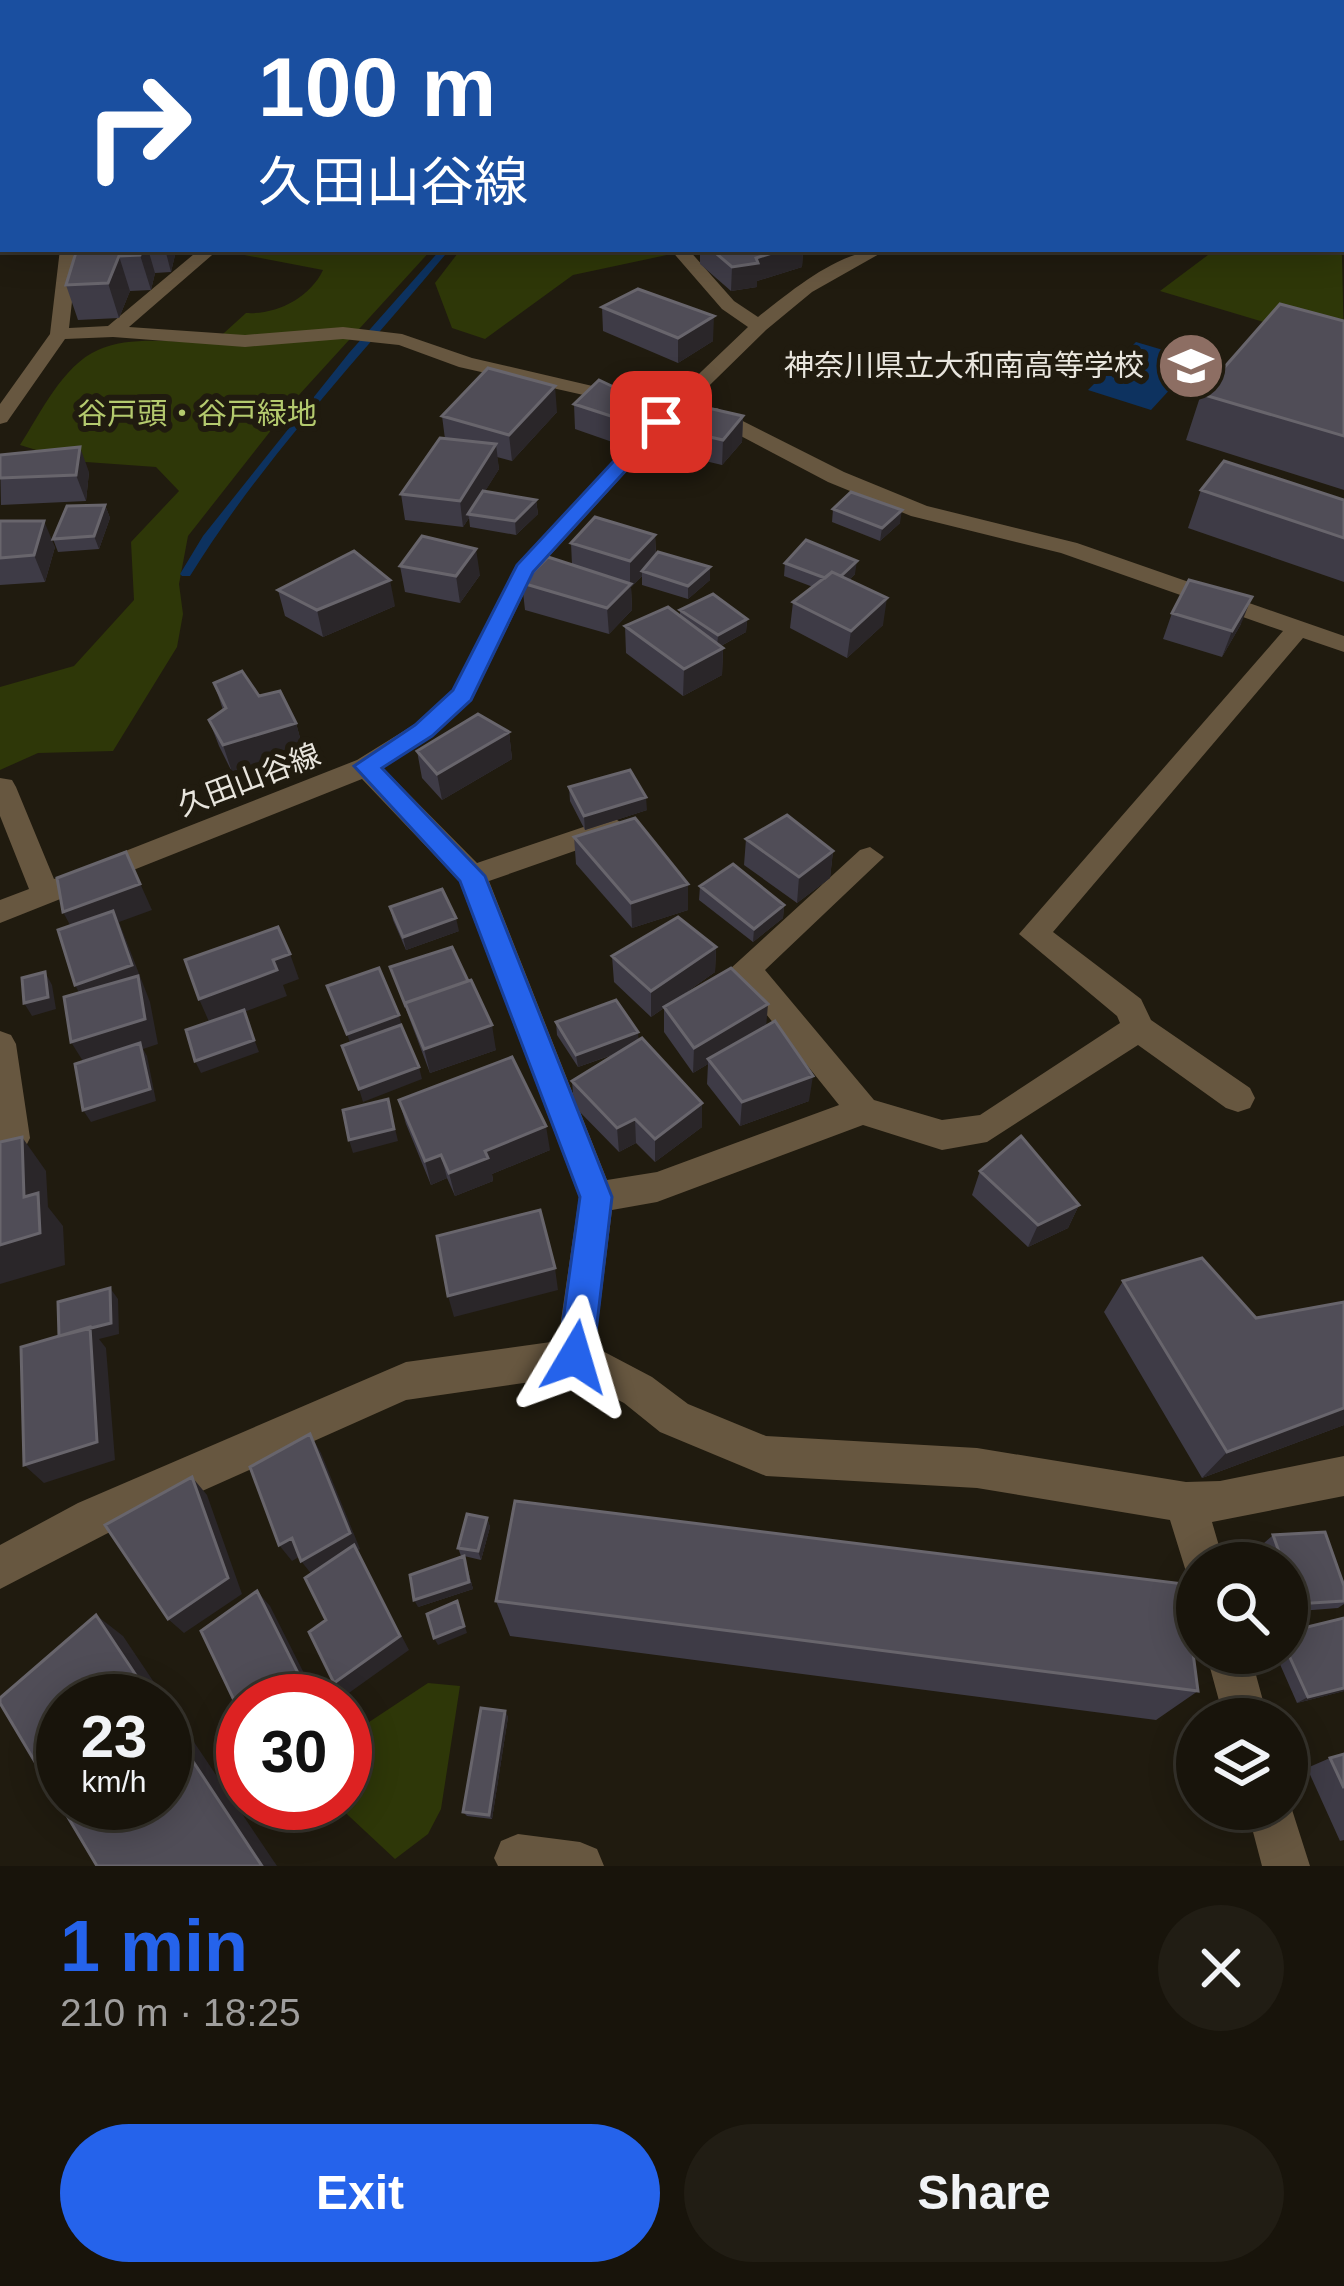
<!DOCTYPE html>
<meta charset="utf-8">
<style>
:root{--surface:#18140b;--page:#211d14;--text:#f1f3f6;--muted:#9f9e9d;--line:#36332c;--accent:#2563eb}
body{margin:0;font-family:Helvetica,"Noto Sans JP",sans-serif;background:var(--page);color:var(--text);height:100vh;display:flex;flex-direction:column;font-size:45px;white-space:nowrap}
*{box-sizing:border-box;margin:0}
p{font-size:39px;color:var(--muted)}
.icon{flex:none;width:66px;height:66px;fill:none;stroke:currentColor;stroke-width:2;stroke-linecap:round;stroke-linejoin:round}
.map{position:relative;height:1866px;overflow:hidden}
.details{display:flex;flex-direction:column;background:var(--surface);flex:1}
.details>*{flex:none}
.banner{position:absolute;left:0px;top:0px;width:1344px;height:252px;box-shadow:0 6px 30px #0003,0 0 0 3px var(--line);background:#1a4fa0;color:#fff;overflow:hidden}
.buttons{position:absolute;left:1176px;top:1542px;display:grid;gap:24px}
.buttons a{display:grid;place-items:center;width:132px;height:132px;border-radius:50%;background:var(--surface);box-shadow:0 6px 30px #0003,0 0 0 3px var(--line);font-size:60px}
.speed{position:absolute;left:36px;top:1674px;display:flex;gap:24px;font-size:60px;font-weight:700;text-align:center}
.speed>*{display:grid;place-content:center;width:156px;height:156px;border-radius:50%;background:var(--surface);box-shadow:0 6px 30px #0003,0 0 0 3px var(--line);line-height:1}
.speed small{font-size:30px;font-weight:400}
.speed .limit{border:18px solid #d22;background:#fff;color:#111}
.pin{position:absolute;display:grid;place-items:center;width:102px;height:102px;color:#fff;margin:-51px;border-radius:24px;box-shadow:0 6px 18px #0006}
.me{position:absolute;width:132px;margin:-66px;rotate:7deg;stroke-linejoin:round;filter:drop-shadow(0 0 9px #0008)}
.turn{display:flex;align-items:center;gap:42px;height:252px;padding:0 60px;font-size:54px}
.turn .icon{width:156px;height:156px;stroke-width:2.5}
.turn b{display:block;font-size:84px;line-height:102px}
.round{display:grid;place-items:center;flex:none;width:126px;height:126px;border-radius:63px;background:var(--page)}
.headline{display:flex;align-items:center;justify-content:space-between;height:204px;padding:0 60px}
h1{font-size:72px;font-weight:600;line-height:90px;color:var(--accent)}
.action{display:flex;gap:24px;margin-top:auto;padding:24px 60px}
.action a{flex:1;height:138px;border-radius:72px;background:var(--accent);color:#fff;font-size:48px;font-weight:600;line-height:138px;text-align:center}
.action a+a{background:var(--page);color:var(--text)}
.map>svg:first-child{display:block}
</style>
<div class="map">
<svg width="1344" height="1866" viewBox="0 0 1344 1866">
<rect width="100%" height="100%" fill="#201b0f"/>
<!-- green -->
<path fill="#2e3708" d="M1341 214 1344 346 1160 291 1216 249H1341Z
M236 249H432L298 396 188 536 179 584 183 614 177 647 113 751 38 753 0 770V687L74 666 134 600 131 542 179 491 156 467 72 461 20 445C40 414 63 365 98 350 131 335 178 343 213 343L246 313C276 315 310 298 323 270L239 254Z
M461 249H695L573 275 485 339 452 328 435 283Z
M428 1683 460 1686 441 1809 428 1834 395 1859 335 1803H345V1738Z"/>
<!-- water -->
<path fill="#0d325f" d="M1136 342 1197 360 1151 410 1088 390Z"/>
<g fill="none" stroke-linecap="round" stroke-linejoin="round">
<!-- stream -->
<path fill="#0d325f" fill-rule="evenodd" d="M519 0H526L524 3H517Z
M441 249H450C361 356 263 458 190 576H182L180 574 203 536 349 353Z"/>
<!-- minor -->
<path fill="#675740" fill-rule="evenodd" d="M609 0H623L625 3H611Z
M1341 79H1344V87H1341Z
M60 249H78L69 328 108 326 200 249H219L129 327 245 335 343 327 402 334 472 358 601 388 658 413 748 327 722 309 670 249H688L734 301 758 317C794 289 840 249 888 249L812 292 766 330 668 426 534 573 472 700 433 736 383 768 477 863 613 817 627 827 623 834 489 881 607 1180 657 1172 839 1105 730 969 860 850 870 847 884 857 765 970 874 1100 942 1120 980 1115 1120 1023 1117 1016 1019 934 1283 631 1061 553 911 516 828 482 703 416V408H717L844 472 927 506 1077 543 1344 636V652L1303 638 1053 932 1141 999 1151 1020 1250 1088 1255 1098 1250 1108 1238 1112 1226 1108 1138 1045 987 1142 942 1150 863 1125 657 1202 612 1210 595 1347 652 1377 688 1404 766 1436 977 1448 1186 1482 1220 1481 1344 1456V1496L1212 1522 1224 1563H1197V1581L1188 1578 1170 1520 977 1488 766 1476 660 1432 624 1403 572 1376 406 1400 108 1533 0 1589V1545L78 1503 406 1362 558 1341 579 1197 459 881 362 779 0 923V900L29 889 0 816V778L12 780 16 787 54 879 357 760 415 724 453 689 516 565 648 424 588 396 459 367 399 345 343 339 245 347 113 337 65 339 7 422 0 424V404L50 334Z
M0 1031 11 1035 16 1044 30 1138 25 1148 13 1153 0 1146Z
M1206 1653H1250L1268 1719H1224Z
M1287 1794 1310 1866H1262L1247 1809H1287Z
M518 1834 580 1842 597 1849 604 1866H498L494 1858 501 1841Z"/>
</g>
<!-- wall -->
<path fill="#3e3b46" d="M110 0H271L268 3H109Z
M800 0H1002L1001 3H810Z
M1019 0H1229L1228 3H1037Z
M1341 150H1344V204H1341Z
M72 249H174L175 255 171 272 155 273 151 290 130 291 119 318 78 320 66 285 74 258Z
M700 249H803L802 267 757 281V287L731 291 700 264Z
M602 307 713 341 678 363 603 331Z
M1344 321V490L1186 440 1201 394Z
M574 404 639 424 618 444 575 429Z
M557 412 512 461 497 457 499 469 485 491 536 500 538 514 516 535 470 527 469 518 463 527 405 520 401 494 445 439 442 416Z
M743 416 742 442 722 465 659 450 658 425Z
M0 455 89 472 86 501 1 505Z
M1201 490 1344 500V582L1188 528Z
M105 505 110 518 99 549 58 552 53 539Z
M833 509 900 523 880 541 832 522Z
M0 521 55 547 45 582 0 585Z
M655 535 656 555 710 567V580L688 599 642 585V576L631 587 632 610 609 634 525 610 522 583 572 565 571 543Z
M785 563 855 574 849 580 883 625 847 658 790 628 793 602 813 587 784 576Z
M400 566 480 575 460 603 405 592Z
M278 590 395 606 323 637 285 616Z
M680 610 747 619 746 632 721 646 723 648 722 675 683 696 626 653 625 626 680 616Z
M1172 613 1241 624 1222 657 1163 639Z
M214 683 259 696 296 723 303 749 232 772 219 746 209 720 223 710Z
M509 732 512 759 442 800 422 778 417 751Z
M569 787 647 810 585 830 570 801Z
M574 837 688 910 632 928 576 864Z
M746 839 833 851 830 878 797 903 744 865Z
M700 886 784 905 783 918 753 942 699 900Z
M390 907 459 931 406 950 393 920Z
M716 947 715 972 674 1001 766 1026 809 1101 740 1126 707 1084 708 1064 693 1073 664 1032V1008L651 1017 614 982 612 956Z
M390 967 468 981 496 1050 430 1073Z
M556 1022 639 1040 702 1103V1127L655 1162 636 1143 619 1152 574 1106 572 1081 618 1053 578 1067 557 1035Z
M399 1100 550 1150 492 1174 493 1181 455 1196 447 1178 431 1185 406 1124Z
M980 1171 1079 1205 1068 1228 1028 1247 972 1195Z
M1123 1281 1256 1318 1344 1425 1202 1478 1104 1312Z
M487 1518 490 1527 481 1560 464 1556 473 1589 418 1607 464 1556H461L458 1548Z
M1273 1535 1344 1586V1604L1338 1608 1287 1612V1563H1270L1264 1543Z
M496 1601 1198 1691 1156 1720 510 1636Z
M1287 1632 1344 1691 1297 1703 1275 1653H1287Z
M505 1711 508 1717 492 1819 467 1816 463 1812Z
M1344 1754V1840L1340 1841 1307 1768 1330 1758Z"/>
<!-- shaded-wall -->
<path fill="#2a2629" d="M0 179H3V203H0Z
M0 214H3V238L0 239Z
M142 249H148L155 273 151 290 140 255Z
M165 249H174L175 255 171 272Z
M785 249H803L802 267 757 281V287L731 291 732 267Z
M119 256 130 291 119 318 108 283Z
M714 316 713 341 678 363V338Z
M555 386 557 412 512 461 509 435Z
M639 399V424L618 444 617 418Z
M743 416 742 442 722 465 723 440Z
M496 444 499 469 471 514H468L469 518 463 527 460 501Z
M80 447 89 472 86 501 76 475Z
M536 500 538 514 516 535 515 521Z
M105 505 110 518 99 549 94 536Z
M902 510 900 523 880 541 882 528Z
M44 521 55 547 45 582 34 555Z
M655 535 656 562 642 571V576L631 587 632 610 609 634 607 608 630 584V561Z
M476 549 480 575 460 603 456 576Z
M857 561 855 574 834 595 836 581Z
M710 567V580L688 599V586Z
M390 580 395 606 323 637 317 610Z
M1252 597 1241 624 1222 657 1232 631Z
M887 598 883 625 847 658 851 631Z
M747 619 746 632 717 648 718 635Z
M723 648 722 675 683 696 684 669Z
M296 723 303 749 232 772 223 745Z
M509 732 512 759 442 800 437 774Z
M646 797 647 810 585 830 584 816Z
M833 851 830 878 797 903 799 877Z
M126 852 152 910 119 922 150 1002 158 1044 143 1049 147 1056 156 1101 91 1122 83 1110 86 1066 71 1042 89 1011 75 985 77 938 63 912Z
M688 884V910L632 928 631 903Z
M784 905 783 918 753 942 754 929Z
M456 918 459 931 406 950 403 937Z
M716 947 715 972 651 1017V991Z
M290 954 299 979 283 985 287 996 244 1012 259 1052 201 1073 195 1061 210 1024 199 999 273 960Z
M45 972 52 985 56 1009 32 1016 24 1003Z
M768 1004 766 1029 708 1059V1064L693 1073 694 1048Z
M399 1015 402 1027 351 1046 347 1034Z
M492 1025 496 1050 430 1073 424 1049Z
M638 1032 639 1045 578 1067 576 1055Z
M419 1067 422 1079 363 1102 359 1089Z
M813 1076 809 1101 740 1126 742 1102Z
M388 1099 398 1141 353 1153 349 1140Z
M702 1103V1127L655 1162V1139Z
M635 1119 636 1143 619 1152 617 1128Z
M546 1126 550 1150 492 1174 493 1181 455 1196 449 1173 485 1151Z
M22 1137 46 1171 48 1207 63 1226 65 1265 0 1284V1245Z
M441 1155 447 1178 431 1185 425 1161Z
M1079 1205 1068 1228 1028 1247 1038 1225Z
M555 1268 558 1290 454 1317 448 1296Z
M110 1288 118 1299 119 1334 99 1339 106 1348 115 1460 44 1483 24 1465 68 1347Z
M1344 1408V1425L1202 1478 1227 1452Z
M310 1434 321 1453 360 1549 357 1551 409 1650 346 1695 334 1683 357 1551 313 1576 301 1561Z
M192 1477 207 1495 242 1594 184 1633 168 1619Z
M487 1518 490 1527 481 1560 478 1551Z
M292 1538 304 1554 292 1561 279 1545Z
M464 1556 473 1589 418 1607 414 1600Z
M257 1591 270 1606 318 1701H298Z
M457 1601 467 1633 438 1645 434 1638Z
M96 1615 123 1636 277 1866H262L165 1719V1701H153Z
M1344 1688V1691L1297 1703 1308 1697Z
M505 1711 508 1717 492 1819 489 1815Z"/>
<!-- building -->
<path fill="#504d57" stroke="#68656c" stroke-width="3" d="M946 0H1001L997 3H965Z
M1341 150H1344V169L1341 168Z
M77 249H142L140 255 119 256 108 283 66 285Z
M711 249H785L756 258 758 263 732 267Z
M638 289 714 316 678 338 602 307Z
M1280 304 1344 321V436L1201 394Z
M488 368 555 386 509 435 442 416Z
M599 380 639 399 617 418 574 404Z
M686 403 743 416 723 440 658 425Z
M440 438 496 444 460 501 401 494Z
M80 447 76 475 0 478V455Z
M1224 461 1344 500V538L1201 490Z
M483 491 536 500 515 521 468 514Z
M851 492 902 510 882 528 833 509Z
M105 505 94 536 53 539 67 506Z
M595 517 655 535 630 561 571 543Z
M0 521H44L34 555 0 558Z
M422 536 476 549 456 576 400 566Z
M806 540 857 561 841 576 832 572 825 578 785 563Z
M354 551 390 580 317 610 278 590Z
M658 552 710 567 688 586 642 571Z
M548 557 631 584 607 608 522 583Z
M832 572 887 598 851 631 793 602Z
M1189 580 1252 597 1232 631 1172 613Z
M713 594 747 619 718 635 680 610Z
M668 607 723 648 684 669 625 626Z
M242 671 259 696 280 691 296 723 223 745 209 720 226 708 214 683Z
M478 714 509 732 437 774 417 751Z
M630 770 646 797 584 816 569 787Z
M787 815 833 851 799 877 746 839Z
M635 818 688 884 631 903 574 837Z
M126 852 140 884 63 912 57 878Z
M733 864 784 905 754 929 700 886Z
M442 889 456 918 403 937 390 907Z
M113 911 132 965 75 985 58 930Z
M678 917 716 947 651 991 612 956Z
M278 927 290 954 273 960 277 970 199 999 185 960Z
M452 947 468 981 405 1003 406 1007 390 967Z
M379 968 399 1015 347 1034 327 986Z
M731 968 768 1004 694 1048 664 1007Z
M45 972 48 997 24 1003 22 978Z
M138 976 145 1019 71 1042 64 997Z
M471 980 492 1025 424 1049 405 1003Z
M616 1000 638 1032 576 1055 556 1022Z
M244 1010 254 1040 195 1061 186 1030Z
M775 1021 813 1076 742 1102 708 1059Z
M401 1025 419 1067 359 1089 342 1046Z
M642 1038 702 1103 655 1139 635 1119 617 1128 572 1081Z
M140 1043 150 1089 83 1110 75 1064Z
M512 1057 546 1126 485 1151 488 1158 449 1173 441 1155 425 1161 399 1100Z
M388 1099 394 1129 349 1140 343 1110Z
M1021 1136 1079 1205 1038 1225 980 1171Z
M22 1137 24 1197 38 1193 40 1233 0 1245V1142Z
M540 1210 555 1268 448 1296 437 1236Z
M1202 1258 1256 1318 1344 1302V1408L1227 1452 1123 1281Z
M110 1288 111 1323 59 1336 58 1302Z
M90 1327 97 1442 24 1465 21 1347Z
M310 1434 350 1533 301 1561 292 1538 279 1545 250 1467Z
M192 1477 228 1578 168 1619 105 1525Z
M515 1501 1184 1584 1198 1691 496 1601Z
M467 1514 487 1518 478 1551 458 1548Z
M1325 1532 1344 1586V1601L1296 1604 1287 1576V1563H1283L1273 1535Z
M354 1545 400 1636 334 1683 309 1632 326 1620 305 1578Z
M464 1556 469 1582 414 1600 410 1575Z
M257 1591 308 1693 298 1701H243V1719L201 1631Z
M457 1601 464 1626 434 1638 427 1614Z
M96 1615 153 1701H63V1803H165V1719L262 1866H97L0 1703V1698Z
M1344 1618V1688L1308 1697 1287 1651V1632Z
M481 1708 505 1711 489 1815 463 1812Z
M1344 1754V1788L1330 1758Z"/>
<!-- route -->
<path fill="#2563eb" stroke="#184099" stroke-width="3" d="M654 418 670 422 533 572 471 700 432 736 382 768 485 876 612 1197 593 1357 588 1368 575 1373 563 1368 558 1357 580 1197 460 881 354 766 415 725 453 690 517 565Z"/>
<!-- icons -->
<defs>
<symbol id="school-disc" viewBox="-11 -11 22 22"><circle r="9.5" fill="#8d6e63" stroke="#201b0f"/><path d="M0-5L7-2L0 1L-7-2ZM-4 1L0 2.5L4 1V4Q0 6-4 4Z" fill="#fff"/></symbol>
</defs>
<g fill-rule="evenodd">
<use href="#school-disc" x="1153" y="328" width="76" height="76"/>
</g>
<g text-anchor="middle" stroke-width="12" stroke-linejoin="round" paint-order="stroke">
<!-- far-poi labels -->
<g font-size="30" fill="#e8e5dd" stroke="#201b0f" text-anchor="end">
<text x="1144" y="376">神奈川県立大和南高等学校</text>
</g>
<!-- far-park labels -->
<g font-size="30" fill="#b4ca6e" stroke="#201b0f">
<text x="197" y="424">谷戸頭・谷戸緑地</text>
</g>
<!-- far-street labels -->
<g font-size="30" fill="#e8e5dd" stroke="#201b0f">
<text transform="translate(249 780) rotate(-21)" y="10">久田山谷線</text>
</g>
</g>
</svg>
<div class="buttons">
<a><svg class="icon" aria-label="search" viewBox="0 0 24 24"><circle cx="10" cy="10" r="6"/><path d="M15 15l6 6"/></svg></a>
<a><svg class="icon" aria-label="layers" viewBox="0 0 24 24"><path d="M12 4l9 5-9 5-9-5zM3 14l9 5 9-5"/></svg></a>
</div>
<div class="speed"><div>23<small>km/h</small></div><div class="limit">30</div></div>
<div class="pin" style="left:661px;top:422px;background:#d93025"><svg class="icon" aria-label="arrive" viewBox="0 0 24 24"><path d="M6 21V4h12l-3 4 3 4H6"/></svg></div>
<svg class="me" style="left:575px;top:1357px" viewBox="-20 -20 40 40"><path d="M0-17L14 15 0 8-14 15z" fill="#2563eb" stroke="#fff" stroke-width="4"/></svg>
<div class="banner">
<div class="turn"><svg class="icon" aria-label="right" viewBox="0 0 24 24"><path d="M7 20v-9h11M14 6l5 5-5 5"/></svg><div><b>100 m</b>久田山谷線</div></div>
</div>
</div>
<section class="details">
<div class="headline"><div><h1>1 min</h1><p>210 m · 18:25</p></div><a class="round"><svg class="icon" aria-label="close" viewBox="0 0 24 24"><path d="M6 6l12 12M18 6L6 18"/></svg></a></div>
<div class="action"><a>Exit</a><a>Share</a></div>
</section>
